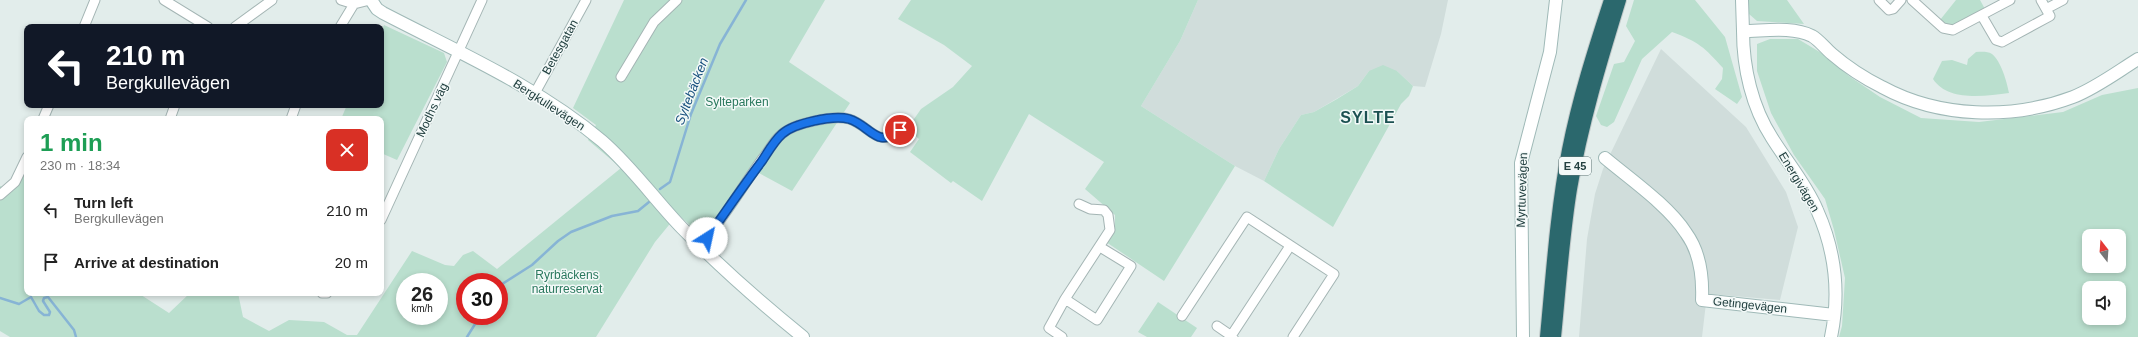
<!DOCTYPE html>
<meta charset="utf-8">
<style>
:root{--surface:#fff;--page:#f2f2f2;--text:#222;--muted:#767676}
body{margin:0;font-family:Helvetica,sans-serif;background:var(--page);color:var(--text);height:100vh;display:flex;flex-direction:column;font-size:15px;white-space:nowrap}
*{box-sizing:border-box;margin:0}
p{font-size:13px;color:var(--muted)}
.icon{flex:none;width:22px;height:22px;fill:none;stroke:currentColor;stroke-width:2;stroke-linecap:round;stroke-linejoin:round}
.map{position:relative;flex:1;overflow:hidden}
.drawer{position:absolute;left:24px;top:116px;width:360px;height:180px;display:flex;flex-direction:column;background:var(--surface);border-radius:8px;box-shadow:0 2px 6px #0003}
.drawer>*{flex:none}
.banner{position:absolute;left:24px;top:24px;width:360px;height:84px;border-radius:8px;box-shadow:0 2px 6px #0003;background:#111827;color:#fff;overflow:hidden}
.needle{width:26px;rotate:343deg}
.fabs{position:absolute;left:2082px;top:229px;display:grid;gap:8px}
.fabs a{display:grid;place-items:center;width:44px;height:44px;border-radius:8px;background:var(--surface);box-shadow:0 2px 6px #0003;font-size:20px}
.speed{position:absolute;left:396px;top:273px;display:flex;gap:8px;font-size:20px;font-weight:700;text-align:center}
.speed>*{display:grid;place-content:center;width:52px;height:52px;border-radius:50%;background:var(--surface);box-shadow:0 2px 6px #0003;line-height:1}
.speed small{font-size:10px;font-weight:400}
.speed .limit{border:6px solid #d22;background:#fff;color:#111}
.pin{position:absolute;display:grid;place-items:center;width:34px;height:34px;color:#fff;margin:-17px;border:2px solid #fff;border-radius:50%;box-shadow:0 1px 4px #0007}
.me{position:absolute;width:44px;margin:-22px;rotate:35deg;stroke-linejoin:round;filter:drop-shadow(0 0 3px #0008)}
.turn{display:flex;align-items:center;gap:14px;height:84px;padding:0 16px;font-size:18px}
.turn .icon{width:52px;height:52px;stroke-width:2.5}
.turn b{display:block;font-size:28px;line-height:34px}
.round{display:grid;place-items:center;flex:none;width:42px;height:42px;border-radius:8px;background:var(--page)}
.headline{display:flex;align-items:center;justify-content:space-between;height:68px;padding:0 16px}
h1{font-size:24px;font-weight:700;line-height:30px;color:#1e9e55}
ul{padding:0;list-style:none}
li{display:flex;align-items:center;gap:12px;height:52px;padding:0 16px}
li div{flex:1}
li b{display:block;font-size:15px}
li em{font-style:normal}
.map>svg:first-child{display:block}
</style>
<div class="map">
<svg width="2138" height="337" viewBox="0 0 2138 337">
<rect width="100%" height="100%" fill="#e2edeb"/>
<!-- built -->
<path fill="#d0dddb" d="M1198 0H1448L1441 34 1425 87 1413 86 1397 71H1369L1358 86 1314 112 1301 115 1279 149 1264 181 1235 166 1141 106 1180 41Z
M1661 49 1746 127 1786 192 1798 227 1780 300 1710 294 1706 303 1702 337H1579L1587 239 1595 194 1603 169Z"/>
<!-- green -->
<path fill="#badfce" fill-rule="evenodd" d="M624 0H825L789 62 850 103 792 191 757 172 708 242 678 214 655 242 596 337H10L0 331V186L13 191 27 168V293H138L169 313 190 293H238L243 317 269 331 289 320 324 322 347 335H357L412 251 445 265 454 266 463 255 473 251 497 269 621 168 588 140 596 125 573 108ZM405 282H439V316H405ZM465 282H499V316H465Z
M911 0H1198L1180 41 1141 106 1235 166 1164 281 1106 242 1115 228V215L1085 189 1104 162 1029 114 982 201 953 181 951 183 910 152 919 139 907 129 921 109 953 87 972 66 944 45 898 19Z
M1634 0H1695L1725 37 1742 97 1737 104 1715 89 1722 79 1723 68C1704 47 1699 42 1672 32L1642 59 1614 122 1607 127 1601 125 1596 116 1614 64 1624 62 1635 41 1626 26Z
M1749 0H1787L1804 24 1757 21 1749 14Z
M1956 0H1980L1985 9 1949 28 1940 20Z
M384 25 444 53 447 62 397 160 381 153V119H341L347 105H381V32Z
M1770 39H1798L1823 54 1849 76 1880 97 1921 118 1979 122 2063 112 2102 95 2138 88V337H1839L1842 326 1845 278 1834 230 1825 199 1794 155 1771 113 1757 71V44ZM2089 236H2119V266H2089ZM2089 288H2119V318H2089Z
M1976 52C1981 52 1987 51 1992 54 2001 61 2007 82 2009 93 1985 96 1948 102 1933 79L1942 61 1952 60 1967 65 1968 59Z
M1383 65 1397 71 1413 86 1409 96 1401 104 1333 227 1264 181 1279 149 1301 115 1314 112 1337 99 1358 86 1369 71Z
M1158 302 1197 328 1191 337H1147L1138 332Z"/>
<g fill="none" stroke-linecap="round" stroke-linejoin="round">
<!-- stream -->
<path stroke="#87b4d5" stroke-width="2.5" d="M660 189 670 182 691 114 720 44 746 0
M499 286 532 265 558 241 571 232 612 216 638 211 649 202
M0 298 19 304 31 297 39 311 44 315H49L50 312 43 301 44 298 48 297 74 330 76 337
M467 337 480 316"/>
<defs>
<path id="street" d="M164 0 208 27
M341 0 354 4 370 0
M1879 0 1889 10 1893 9 1901 0
M1912 0 1943 28 1953 30 2010 0
M2046 9 2063 0
M1982 16 1996 40 2002 42 2050 16 2041 0
M84 27 95 0
M235 27 272 0
M340 27 354 4
M621 77 654 22 677 0
M535 93 586 0
M43 119 49 105
M170 119 175 105
M291 119 296 105
M0 195 15 182 27 157
M381 220 482 0
M701 245C724 218 742 187 763 158 769 151 774 140 782 134 794 123 834 115 849 119 870 125 877 150 900 130
M322 293H327
M1065 299 1097 320 1131 266 1100 247
M1182 316 1247 217 1334 274 1293 337
M1217 326 1233 337
M1231 336 1290 246
M1062 337 1049 328 1065 299 1110 230 1108 215 1104 210 1090 209 1079 204"/>
<path id="secondary" d="M371 0 377 9 383 13C458 52 538 87 602 141 632 167 655 200 682 228 720 267 761 303 803 337
M1742 0 1743 31C1764 31 1792 26 1812 36 1819 40 1825 48 1832 54 1847 67 1864 78 1882 87 1939 118 2012 120 2073 97 2096 88 2117 72 2138 59
M1743 31C1743 68 1752 107 1772 138 1787 162 1806 184 1817 210 1835 250 1840 294 1831 337
M1605 158C1630 179 1669 206 1686 233 1700 252 1703 277 1702 300L1834 315
M1523 337 1521 163 1550 52 1556 0"/>
<path id="highway" d="M1546 337C1552 274 1556 211 1568 150 1578 99 1594 49 1610 0
M1555 337C1560 288 1563 238 1571 189 1582 124 1601 62 1620 0"/>
</defs>
<!-- street casing -->
<use href="#street" stroke="#a4b5b4" stroke-width="11"/>
<!-- secondary casing -->
<use href="#secondary" stroke="#9fb9b7" stroke-width="14"/>
<!-- highway casing -->
<use href="#highway" stroke="#c1c9c9" stroke-width="14"/>
<!-- street -->
<use href="#street" stroke="#fff" stroke-width="9"/>
<!-- secondary -->
<use href="#secondary" stroke="#fff" stroke-width="12"/>
<!-- highway -->
<use href="#highway" stroke="#2b686d" stroke-width="12"/>
</g>
<g fill="none" stroke-linecap="round" stroke-linejoin="round">
<defs>
<path id="route" d="M707 238C725 213 743 186 762 161 768 152 774 141 782 134 794 123 833 115 849 119 870 125 877 150 900 130"/>
</defs>
<!-- route casing -->
<use href="#route" stroke="#114b97" stroke-width="10"/>
<!-- route -->
<use href="#route" stroke="#1a73e8" stroke-width="7"/>
</g>
<g text-anchor="middle" stroke-width="3" stroke-linejoin="round" paint-order="stroke">
<!-- shield labels -->
<rect fill="#f3f9f8" stroke="#607776" stroke-width="1" x="1559" y="157" width="32" height="18" rx="3"/>
<g font-size="11" font-weight="bold" fill="#213f3f">
<text x="1575" y="170">E 45</text>
</g>
<!-- street labels -->
<g font-size="12" fill="#213f3f" stroke="#f3f9f8">
<text transform="translate(560 47) rotate(-61)" y="4">Betesgatan</text>
<text transform="translate(549 105) rotate(33)" y="4">Bergkullevägen</text>
<text transform="translate(432 110) rotate(-65)" y="4">Modhs väg</text>
<text transform="translate(1799 182) rotate(59)" y="4">Energivägen</text>
<text transform="translate(1522 190) rotate(-88)" y="4">Myrtuvevägen</text>
<text transform="translate(1750 305) rotate(6)" y="4">Getingevägen</text>
</g>
<!-- park labels -->
<g font-size="12" fill="#29785d" stroke="#f3f9f8">
<text x="737" y="106">Sylteparken</text>
<text x="567" y="279">Ryrbäckens<tspan x="567" dy="14">naturreservat</tspan></text>
</g>
<!-- water labels -->
<g font-size="13" font-style="italic" fill="#18517e" stroke="#f3f9f8">
<text transform="translate(691 91) rotate(-69)" y="5">Syltebäcken</text>
</g>
<!-- district labels -->
<g font-size="16" font-weight="bold" letter-spacing="1" fill="#1c5152" stroke="#f3f9f8">
<text x="1368" y="123">SYLTE</text>
</g>
</g>
</svg>
<div class="fabs">
<a><svg class="needle" viewBox="-14 -14 28 28"><path d="M0-13l5 13h-10z" fill="#e53935"/><path d="M0 13l5-13h-10z" fill="#767676"/></svg></a>
<a><svg class="icon" aria-label="sound" viewBox="0 0 24 24"><path d="M4 9h4l5-4v14l-5-4H4zM17 9q2 3 0 6"/></svg></a>
</div>
<div class="speed"><div>26<small>km/h</small></div><div class="limit">30</div></div>
<div class="pin" style="left:900px;top:130px;background:#d93025"><svg class="icon" aria-label="arrive" viewBox="0 0 24 24"><path d="M6 21V4h12l-3 4 3 4H6"/></svg></div>
<svg class="me" style="left:707px;top:238px" viewBox="-20 -20 40 40"><circle r="19" fill="#fff"/><path d="M0-13L10 11 0 6-10 11z" fill="#1a73e8"/></svg>
<div class="banner">
<div class="turn"><svg class="icon" aria-label="left" viewBox="0 0 24 24"><path d="M17 20v-9H6M10 6l-5 5 5 5"/></svg><div><b>210 m</b>Bergkullevägen</div></div>
</div>
<section class="drawer">
<div class="headline"><div><h1>1 min</h1><p>230 m · 18:34</p></div><a class="round" style="background:#d93025;color:#fff"><svg class="icon" aria-label="close" viewBox="0 0 24 24"><path d="M6 6l12 12M18 6L6 18"/></svg></a></div>
<ul>
<li><svg class="icon" aria-label="left" viewBox="0 0 24 24"><path d="M17 20v-9H6M10 6l-5 5 5 5"/></svg><div><b>Turn left</b><p>Bergkullevägen</p></div><em>210 m</em></li>
<li><svg class="icon" aria-label="arrive" viewBox="0 0 24 24"><path d="M6 21V4h12l-3 4 3 4H6"/></svg><div><b>Arrive at destination</b></div><em>20 m</em></li>
</ul>
</section>
</div>
